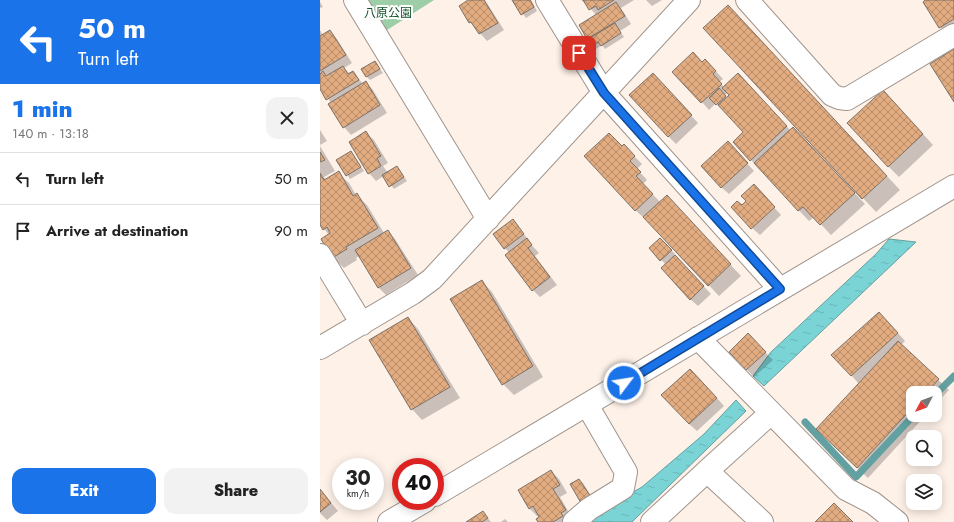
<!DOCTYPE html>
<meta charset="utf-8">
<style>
:root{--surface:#fff;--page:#f2f2f2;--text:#222;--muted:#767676;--line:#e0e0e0;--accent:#1a73e8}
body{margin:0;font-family:Jost,"Noto Sans JP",sans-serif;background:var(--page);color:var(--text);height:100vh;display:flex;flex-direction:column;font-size:15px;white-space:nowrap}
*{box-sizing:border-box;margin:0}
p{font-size:13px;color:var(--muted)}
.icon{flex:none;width:22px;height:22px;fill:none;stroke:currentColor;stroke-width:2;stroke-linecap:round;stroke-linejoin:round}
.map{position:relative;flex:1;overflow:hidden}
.details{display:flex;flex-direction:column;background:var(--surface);width:320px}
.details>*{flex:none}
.guide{background:#1a73e8;color:#fff;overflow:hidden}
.needle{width:26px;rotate:229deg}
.tools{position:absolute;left:586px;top:386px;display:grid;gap:8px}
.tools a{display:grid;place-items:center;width:36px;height:36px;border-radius:8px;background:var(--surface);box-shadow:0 2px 10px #0003;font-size:20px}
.speed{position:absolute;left:12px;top:458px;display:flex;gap:8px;font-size:20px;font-weight:700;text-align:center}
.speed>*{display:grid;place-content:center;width:52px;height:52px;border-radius:50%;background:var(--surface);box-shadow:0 2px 10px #0003;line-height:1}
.speed small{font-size:10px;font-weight:400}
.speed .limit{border:6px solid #d22;background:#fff;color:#111}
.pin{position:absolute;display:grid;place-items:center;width:34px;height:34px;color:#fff;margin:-17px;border-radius:8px;box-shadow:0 2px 6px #0006}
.me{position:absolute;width:44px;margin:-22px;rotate:59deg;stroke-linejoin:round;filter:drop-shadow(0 0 3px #0008)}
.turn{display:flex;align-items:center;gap:14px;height:84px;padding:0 12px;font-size:18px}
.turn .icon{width:52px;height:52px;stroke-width:2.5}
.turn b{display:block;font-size:28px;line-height:34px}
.round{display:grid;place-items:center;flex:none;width:42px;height:42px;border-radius:12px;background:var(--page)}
.headline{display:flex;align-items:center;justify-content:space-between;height:68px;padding:0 12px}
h1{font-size:24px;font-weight:800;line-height:30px;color:var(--accent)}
.action{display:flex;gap:8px;margin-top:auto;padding:8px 12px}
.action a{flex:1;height:46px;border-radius:12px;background:var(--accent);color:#fff;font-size:16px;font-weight:800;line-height:46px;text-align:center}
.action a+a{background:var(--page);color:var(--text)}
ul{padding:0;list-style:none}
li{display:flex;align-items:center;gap:12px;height:52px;padding:0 12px;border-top:1px solid var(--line)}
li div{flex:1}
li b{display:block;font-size:15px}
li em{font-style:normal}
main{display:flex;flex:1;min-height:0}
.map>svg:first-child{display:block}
</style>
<main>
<section class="details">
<div class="guide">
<div class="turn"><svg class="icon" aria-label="left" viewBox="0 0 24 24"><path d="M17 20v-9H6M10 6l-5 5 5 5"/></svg><div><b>50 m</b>Turn left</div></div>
</div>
<div class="headline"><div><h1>1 min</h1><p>140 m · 13:18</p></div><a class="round"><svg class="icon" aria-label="close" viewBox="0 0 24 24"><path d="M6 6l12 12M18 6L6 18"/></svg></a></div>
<ul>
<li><svg class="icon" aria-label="left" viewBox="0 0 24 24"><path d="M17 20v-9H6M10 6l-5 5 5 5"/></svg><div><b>Turn left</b></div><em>50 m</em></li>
<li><svg class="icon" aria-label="arrive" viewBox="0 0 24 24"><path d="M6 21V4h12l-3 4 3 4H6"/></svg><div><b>Arrive at destination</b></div><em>90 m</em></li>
</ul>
<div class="action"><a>Exit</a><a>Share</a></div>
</section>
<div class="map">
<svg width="634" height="522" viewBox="0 0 634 522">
<defs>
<pattern id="water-ripples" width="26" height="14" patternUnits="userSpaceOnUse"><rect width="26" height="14" fill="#7ad4d6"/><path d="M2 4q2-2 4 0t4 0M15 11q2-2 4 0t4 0" fill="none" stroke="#6ab6b8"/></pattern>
<pattern id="building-cross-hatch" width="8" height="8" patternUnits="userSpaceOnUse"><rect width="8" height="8" fill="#e2ac80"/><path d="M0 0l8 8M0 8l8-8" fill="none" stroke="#b78c69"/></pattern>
</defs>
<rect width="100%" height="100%" fill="#fdf1e8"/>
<!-- park -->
<path fill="#9ecea7" d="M44 0H114L64 32Z"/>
<!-- water -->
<path fill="url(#water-ripples)" stroke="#63a0a1" d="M569 239 596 242 444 386 433 376 451 352 556 254Z
M416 400 426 411 312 522H267L283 509 322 487 384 434Z"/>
<!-- shadow -->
<path fill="#0003" fill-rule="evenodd" d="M149 0H165L184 30 167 41 150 22 140 6Z
M193 0H211L217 11 206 18Z
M261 0H314L301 8 311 24 300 31 304 37 285 49 282 45 276 49 268 38 276 15 266 3H265Z
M326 0H342L332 6Z
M606 0H634V31L627 35 620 27Z
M0 2 3 7 0 8Z
M408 6 580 190 556 212 385 28Z
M0 30 3 35 10 31 17 39 32 63 24 68 30 74 33 72 43 84 46 82 53 90 67 113 31 135 24 127 11 103 0 87Z
M55 62 63 73 50 80 47 77Z
M383 63 393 68 403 79 399 82 404 87 429 85 471 131 484 139 545 204 511 235 494 217 489 221 431 160 425 132 401 107 400 108 396 103 389 110 382 102ZM408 92 410 95 407 98 405 95Z
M340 82 378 123 356 144 348 136Z
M574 102 613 145 579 177 568 166Z
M0 130 7 141 0 145Z
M46 133 54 140 68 163 63 166 68 173 77 167 87 181 74 189 64 176 56 181 49 173Z
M0 146 15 171 4 177 6 180 18 173 29 183 36 195 47 205 64 233 68 231 75 239 98 275 66 295 58 287 39 256 36 258 37 260 24 268 13 258 9 235 0 224Z
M302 148 311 153 322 164 317 169 327 180 323 184 340 202 357 207 421 276 399 296 324 216 323 217 315 210Z
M415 150 434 171 409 194 401 187Z
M31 152 44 171 30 179 17 160Z
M441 193 461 215 440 235 432 228 422 206Z
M193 220 207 238 206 239 219 253 215 256 237 285 220 297 213 290 189 253 174 234Z
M340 239 355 254 354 255 391 294 378 306 370 299 346 265 330 248Z
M162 281 172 292 223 377 194 395 183 384Z
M88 318 98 329 140 398 102 420 92 409Z
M566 320 585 341 581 345 629 390 615 405V393H593V415H606L548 478 508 440 539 384 513 355Z
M428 335 453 360 434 377 410 352Z
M378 377 404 406 377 431 369 424Z
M231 471 239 479 247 493 240 497 252 518 248 522H219L221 518 219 515 217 516 210 509 199 490Z
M259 480 263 483 274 501Z
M0 489 18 511 7 520 0 513Z
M163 512 171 522H148Z
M185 519 188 522H181Z"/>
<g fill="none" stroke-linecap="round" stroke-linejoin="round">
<!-- stream -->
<path stroke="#63a0a1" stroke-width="7" d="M615 395 634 376
M485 422 536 477 594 415"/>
</g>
<!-- building -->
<path fill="url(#building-cross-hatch)" stroke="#7c726a" d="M148 0H164L178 23 159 34 151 22 149 23 139 6Z
M192 0H210L214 7 201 15Z
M263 0H294L278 10 276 6 269 10Z
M605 0H634V16L633 17 634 19 619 28 603 2Z
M296 2 305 16 267 39 259 25Z
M408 5 567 176 542 199 383 28Z
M295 23 301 33 281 46 278 42 272 46 268 39Z
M10 30 26 55 0 71V36Z
M634 49V102L610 64Z
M373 52 382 62 385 59 396 71 393 74 402 84 381 103 352 72Z
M55 61 60 69 46 77 41 69Z
M23 66 28 74 33 71 39 80 6 100 0 89V74L3 71 6 76Z
M333 73 372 115 348 137 309 95Z
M418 73 467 126 430 161 413 142 423 132 398 105 409 95 402 88Z
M46 81 60 105 23 128 8 104Z
M399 88 406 96 396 105 389 98Z
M563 90 603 134 568 167 527 123Z
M473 127 535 193 500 225 483 207 478 211 434 163Z
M46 131 61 156 57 158 61 166 48 174 29 142Z
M289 133 302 146 304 144 315 156 310 161 321 172 316 176 333 194 315 211 264 156Z
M408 141 428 163 401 188 381 166Z
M31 151 41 167 26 176 16 160Z
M0 152 5 160 0 162Z
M77 166 84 177 69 187 62 175Z
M19 171 33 196 37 193 58 228 26 247 27 249 12 258 1 239 10 233 7 227 3 230 0 225V173L4 180Z
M434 184 455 207 431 229 411 207 417 201 422 205 426 201 421 196Z
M347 195 411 264 388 286 323 217Z
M193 219 204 234 184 249 173 234Z
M68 230 91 268 58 288 35 250Z
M207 238 212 245 208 248 230 277 212 291 185 255Z
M340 238 352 250 340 261 329 248Z
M355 255 384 286 370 300 341 268Z
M162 280 213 366 182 385 130 299Z
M559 312 578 333 531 376 511 355Z
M88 317 130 387 91 410 49 340Z
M428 333 446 352 426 370 409 352Z
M578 341 619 379 606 393H593V407L537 468 496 429Z
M370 369 397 398 369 424 341 395Z
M231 470 240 485 233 489 246 510 241 513 243 516 233 522H218L216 519 219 517 213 506 209 509 198 490Z
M259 479 271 497 261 503 250 484Z
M0 489 11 503 0 512Z
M514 503 533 522H495Z
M163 511 168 518 162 522H146Z"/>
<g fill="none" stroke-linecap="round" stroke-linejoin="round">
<defs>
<path id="minor" d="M35 0 168 219
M227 0 284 93 460 289
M427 0 512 95 519 98 527 99 634 35
M0 255 42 324
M378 338 526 489 553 503 577 522
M0 348 93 293 112 279 369 0
M387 471 451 413
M115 495 634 186
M69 522 105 501
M254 522 269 509 303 488 306 472 267 405
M332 522 387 471 442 522"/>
</defs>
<!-- minor casing -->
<use href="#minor" stroke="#9f948c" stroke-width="24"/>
<!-- minor -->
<use href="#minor" stroke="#fff" stroke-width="22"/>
</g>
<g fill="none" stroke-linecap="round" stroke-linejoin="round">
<defs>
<path id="route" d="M259 53 284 93 460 289 304 383"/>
</defs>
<!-- route casing -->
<use href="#route" stroke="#114b97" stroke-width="10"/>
<!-- route -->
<use href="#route" stroke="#1a73e8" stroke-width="7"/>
</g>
<g text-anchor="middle" stroke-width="4" stroke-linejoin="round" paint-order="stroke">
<!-- park labels -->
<g font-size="12" fill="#155329" stroke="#fff">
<text x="68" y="17">八原公園</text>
</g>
</g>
</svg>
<div class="tools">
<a><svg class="needle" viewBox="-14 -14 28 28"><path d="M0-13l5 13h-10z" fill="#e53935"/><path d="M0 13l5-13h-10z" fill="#767676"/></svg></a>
<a><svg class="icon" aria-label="search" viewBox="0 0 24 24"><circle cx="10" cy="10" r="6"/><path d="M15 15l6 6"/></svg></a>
<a><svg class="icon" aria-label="layers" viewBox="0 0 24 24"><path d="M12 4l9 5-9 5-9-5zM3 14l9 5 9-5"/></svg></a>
</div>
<div class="speed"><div>30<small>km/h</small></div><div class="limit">40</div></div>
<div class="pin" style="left:259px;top:53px;background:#d93025"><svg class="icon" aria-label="arrive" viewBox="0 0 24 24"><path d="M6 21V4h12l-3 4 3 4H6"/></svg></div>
<svg class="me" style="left:304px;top:383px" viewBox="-20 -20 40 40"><circle r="17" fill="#1a73e8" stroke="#fff" stroke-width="3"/><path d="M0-11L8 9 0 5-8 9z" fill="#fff"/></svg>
</div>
</main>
